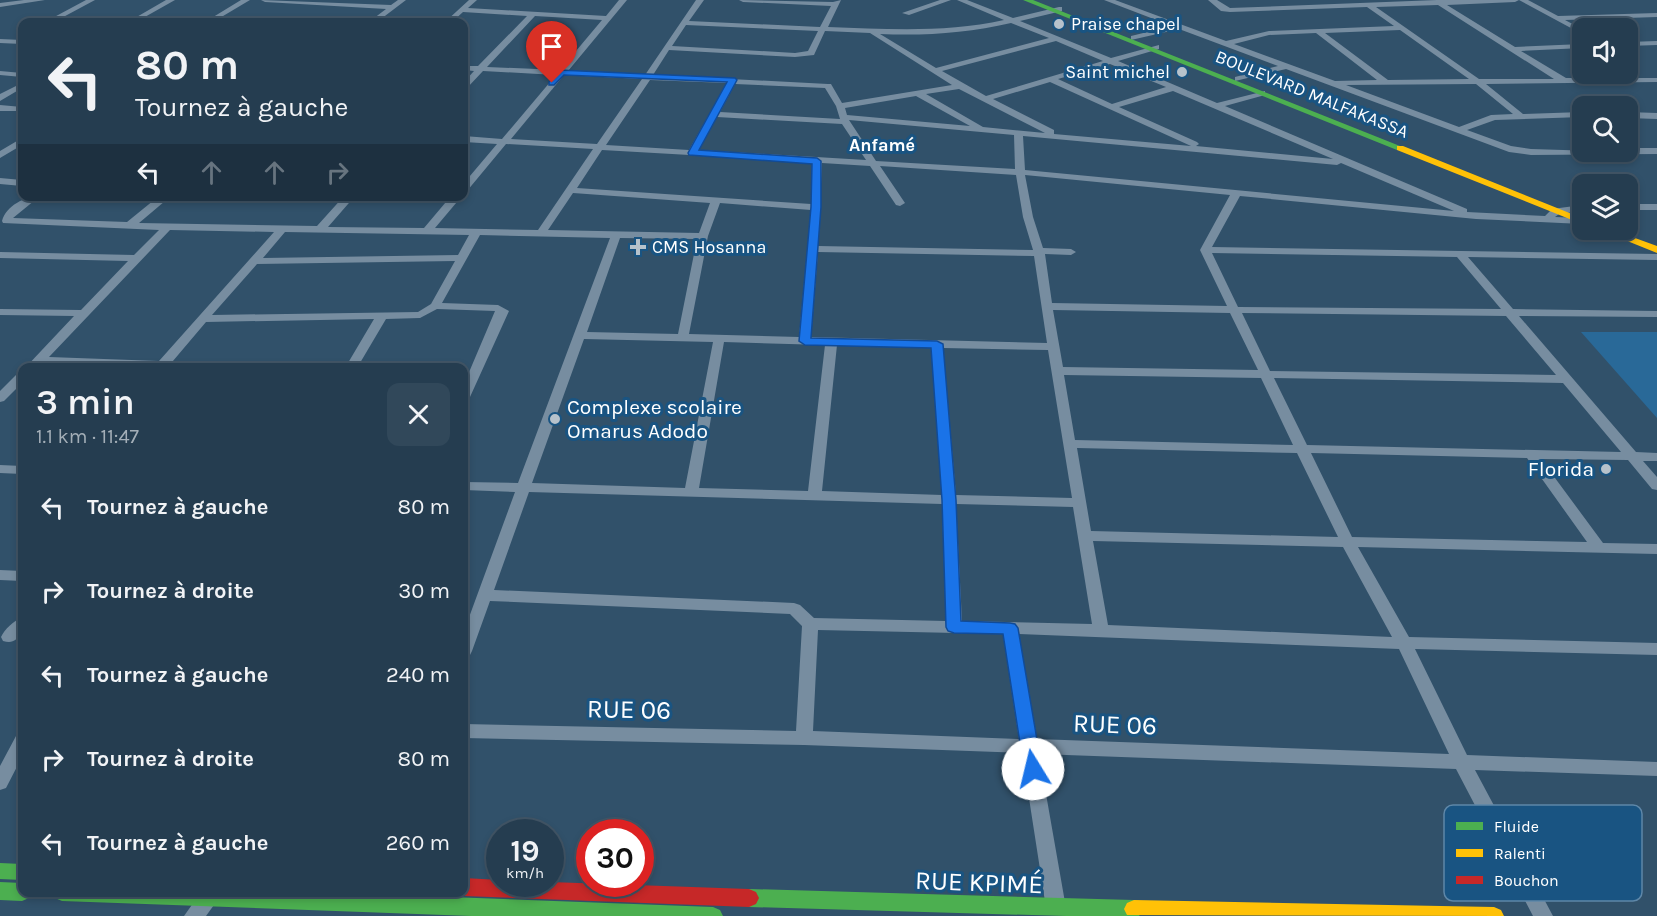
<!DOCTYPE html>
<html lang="fr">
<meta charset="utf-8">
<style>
:root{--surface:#253d50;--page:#31485a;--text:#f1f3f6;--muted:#a3aeb7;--line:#425667}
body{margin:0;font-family:Karla,sans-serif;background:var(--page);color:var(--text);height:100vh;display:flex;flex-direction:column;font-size:22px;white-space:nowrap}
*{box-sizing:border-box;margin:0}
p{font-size:20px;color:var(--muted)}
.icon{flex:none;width:33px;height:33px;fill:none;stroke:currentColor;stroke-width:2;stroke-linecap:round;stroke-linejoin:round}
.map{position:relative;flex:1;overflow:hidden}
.panel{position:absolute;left:18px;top:363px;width:450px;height:534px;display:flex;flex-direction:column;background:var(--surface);border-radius:12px;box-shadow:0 3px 9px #0003,0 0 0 2px var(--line)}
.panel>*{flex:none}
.hud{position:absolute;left:18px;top:18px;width:450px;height:183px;border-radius:12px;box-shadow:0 3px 9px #0003,0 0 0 2px var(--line);background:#253d50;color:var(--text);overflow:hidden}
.tools{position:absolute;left:1572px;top:18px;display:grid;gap:12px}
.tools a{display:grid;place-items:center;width:66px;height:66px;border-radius:12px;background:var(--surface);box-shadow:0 3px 9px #0003,0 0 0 2px var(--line);font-size:30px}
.speed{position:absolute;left:486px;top:819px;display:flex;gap:12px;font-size:30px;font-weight:700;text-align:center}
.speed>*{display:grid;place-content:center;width:78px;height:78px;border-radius:50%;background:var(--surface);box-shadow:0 3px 9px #0003,0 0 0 2px var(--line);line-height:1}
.speed small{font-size:15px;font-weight:400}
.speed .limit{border:9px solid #d22;background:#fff;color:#111}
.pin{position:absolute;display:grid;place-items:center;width:51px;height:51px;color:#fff;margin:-62px -26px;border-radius:50% 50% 50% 0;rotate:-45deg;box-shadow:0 0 6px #0007}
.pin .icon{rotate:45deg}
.me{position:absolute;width:66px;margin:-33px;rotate:351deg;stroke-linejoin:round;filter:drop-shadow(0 0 4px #0008)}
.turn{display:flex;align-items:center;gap:21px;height:126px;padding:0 18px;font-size:27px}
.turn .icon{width:78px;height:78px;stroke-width:2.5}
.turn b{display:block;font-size:42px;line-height:51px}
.lanes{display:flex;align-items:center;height:57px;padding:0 18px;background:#0003;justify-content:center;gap:30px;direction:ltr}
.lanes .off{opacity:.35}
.round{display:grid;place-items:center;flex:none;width:63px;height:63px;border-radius:12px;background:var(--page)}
.overview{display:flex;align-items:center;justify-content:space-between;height:102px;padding:0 18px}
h1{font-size:36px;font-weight:600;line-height:45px}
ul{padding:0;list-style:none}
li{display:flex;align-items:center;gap:18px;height:84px;padding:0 18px}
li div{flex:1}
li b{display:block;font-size:22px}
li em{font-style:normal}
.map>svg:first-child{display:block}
</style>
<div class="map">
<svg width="1657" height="916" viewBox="0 0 1657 916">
<rect width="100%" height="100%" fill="#31516a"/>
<!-- green -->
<path fill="#296998" d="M1581 332H1657V418Z"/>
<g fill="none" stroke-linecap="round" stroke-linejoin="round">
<!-- street -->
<path fill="#778da0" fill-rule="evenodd" d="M24 0H45L0 7V3Z
M86 0H95L54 22H45Z
M166 0H175L136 22H128Z
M241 0H250L213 22H205Z
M261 0 391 5 398 0H406L377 22H369L386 9 265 2Z
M469 0H477L468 8 606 16 619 0H627L568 71 645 75 696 0H704L689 21 820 27 831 6 743 2 739 0 833 2 841 0 828 27C887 29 946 33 1004 20L957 0H967L1013 18 1059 7H1062V11L1020 21 1111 58 1159 45V49L1118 61 1217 103 1265 91V95L1225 106 1467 209V212L1545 216 1552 209 1582 205V211L1559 214 1555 217 1582 218V224L1476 219 1240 196 1212 247 1657 254V260L1468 257 1513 309 1657 311V317L1519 316 1636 452 1657 453V461H1643L1657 477V490L1652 489 1628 460 1541 459 1603 543 1657 544V554L1358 547 1409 637 1657 643V655L1415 649 1467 755 1657 762V776L1475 770 1553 916H1533L1456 769 1039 754 1066 908 1063 914H1049L1046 908 1022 753 804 745 464 738V724L796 731 802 626 790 614 490 601 472 651 470 655 464 657V631L515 492 464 490V482L518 483 610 238 480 235 442 303 498 305 509 311 470 397 464 401V384L495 311 437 309 420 318 386 319 357 368H345L374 319 206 322 167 368 42 364 38 368H25L74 316 0 315V309L81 310 128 261 0 258V252L134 255 159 230 3 223 2 221C6 206 25 196 40 196L13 218 127 222 159 196H171L139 223 317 226 344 196H355L328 227 424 228 451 196H462L435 228 538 230 593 149 506 144 467 191 464 192V183L497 144 464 142V136L502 139 556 75 483 71 467 88H464V82L474 71 464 70V66H478L527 16 463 12 452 22H445ZM535 16 602 20 560 70 487 67ZM1011 23 1049 38 936 68 880 34C925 36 968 33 1011 23ZM686 25 818 31 808 51 795 53 672 46ZM825 31 870 33 952 85 842 103 831 84H828L653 75 669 50 795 57 814 55ZM1056 41 1103 61 986 96 942 71ZM1110 64 1166 87 1112 104 1058 79ZM564 75 642 79 597 144 511 139ZM650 80 727 83 689 150 606 145ZM1050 82 1191 146 1054 134V130L993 99ZM735 84 825 88 836 106 840 119 720 112ZM959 89 1045 133 983 127 926 94ZM1173 91 1333 159 1196 146 1199 144 1197 142 1119 107ZM916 96 970 126 847 115 845 108ZM717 117 842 124 866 160 698 150ZM849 120 1014 135 1015 169 876 161ZM1023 136 1337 165 1341 163 1454 211 1025 170ZM602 150 812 162 811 204 577 188ZM822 163 870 166 896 205 900 206 905 203 880 166 1016 175 1023 217 1033 250 818 246ZM1025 175 1230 195 1200 250 1227 306 1052 303 1045 254 1071 255 1076 252 1071 249 1043 248 1033 217ZM573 193 710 203 699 233 548 230ZM720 203 811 210 799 337 689 334 708 236ZM170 230 274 232 159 361 49 357ZM285 232 469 235 458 255 263 258ZM620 238 697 239 678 334 587 332ZM818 252 1034 256 1047 343 811 337ZM1212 253 1457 257 1501 309 1238 307ZM455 261 431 304 418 312 212 315 257 264ZM1053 310 1230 313 1258 370 1063 367ZM1242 313 1506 316 1556 375 1270 371ZM584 339 713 342 685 488 532 483ZM724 342 825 345 808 491 699 488ZM837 345 931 347 942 495 822 491ZM943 348 1048 350 1072 498 956 495ZM1064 375 1261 378 1293 445 1075 440ZM1274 378 1563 383 1621 452 1307 445ZM1077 448 1297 453 1338 537 1091 531ZM1311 453 1527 458 1587 542 1352 537ZM529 492 942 504 946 621 814 618 800 605 794 603 494 590ZM956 504 1073 507 1092 624 962 621ZM1093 541 1343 547 1392 637 1108 625ZM818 630 1003 634 1019 739 813 731ZM1019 634 1399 649 1449 754 1037 739Z
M940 0H951L909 15 902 13Z
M1104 0H1115L1226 41 1269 31 1394 26 1367 7 1230 12 1221 11 1208 0H1217L1230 8 1437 0H1519L1515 2 1447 5 1515 47 1582 44V48L1521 51 1566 78H1657V82L1486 84 1523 114 1582 112V117L1495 120 1467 130 1511 146 1531 149 1628 152V148H1657V154L1531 155 1509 152 1286 69 1235 81V77L1278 66 1179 29 1131 40V36L1172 26ZM1438 5 1554 79H1479L1376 7ZM1400 30 1469 79 1388 80 1325 33ZM1316 33 1377 80 1335 81 1234 44 1269 35ZM1476 84 1513 114 1491 115 1459 127 1346 85Z
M1519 0H1528L1558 16 1657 13V17L1565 20 1582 29V34Z
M0 39 22 40V44L0 43Z
M1657 41V45L1628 46V42Z
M0 71 22 73V77L0 75Z
M22 83V88L0 101V94Z
M0 105 22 107V111H0Z
M1628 112 1657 113V119L1628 118Z
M22 138V145L0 158V151Z
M0 178 22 180V186L0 184Z
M1628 204H1657V210H1628Z
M22 372V383L4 401 0 402V391L18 373Z
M0 465 22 466V474L0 473Z
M0 570 22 571V581L0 580Z
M22 618V633C16 640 13 644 3 641L1 637C5 629 13 621 22 618Z
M22 734V757L6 788 0 790V766L16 736Z
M201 892H216L219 898 206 916H184Z"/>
<!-- fast -->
<path fill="#4caf50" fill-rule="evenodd" d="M1023 0H1033L1405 148 1397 150Z
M0 863 22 864V880L0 879Z
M0 882 22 883V892H32L29 898 22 901 0 900Z
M749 889 1134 900 1141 903 1144 909 1139 916H1066L749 907 742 904 739 898 742 892Z
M52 892H316L713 907 720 910 723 916H471L62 901 55 898Z"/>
<!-- slow -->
<path fill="#ffc107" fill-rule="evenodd" d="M1397 146H1403L1582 218V224L1397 150Z
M1600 230H1613L1657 246V253Z
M1134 900 1494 907 1501 910 1504 916 1127 915 1124 909 1127 903Z"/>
<!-- jam -->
<path fill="#c62828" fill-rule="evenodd" d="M464 878 500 880V884H550V882L749 889 756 892 759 898 756 904 749 907 464 896 457 892H464Z"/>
</g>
<!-- route -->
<path fill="#1a73e8" stroke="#114b97" stroke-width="1.5" d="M559 70 735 78 737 80 699 150 817 158 821 161V207L811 338 937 341 943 344 956 500 961 621 1010 623 1015 624 1018 628 1042 769 1039 775 1033 777 1027 775 1024 769 1003 634 954 633 948 631 946 627 942 500 931 348 805 345 799 341 811 207 812 164 689 155 688 153 727 82 564 75 554 85H549V82Z"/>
<!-- markers -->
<g fill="#b7c2cb" stroke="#195482" stroke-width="2">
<circle cx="1059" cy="24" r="6"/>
<circle cx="1182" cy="72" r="6"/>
<path d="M635 238h6v6h6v6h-6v6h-6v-6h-6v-6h6z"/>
<circle cx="555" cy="419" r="6"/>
<circle cx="1606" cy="469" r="6"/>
</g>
<g text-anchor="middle" stroke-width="6" stroke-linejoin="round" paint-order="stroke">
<!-- far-poi labels -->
<g font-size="18" fill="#fff" stroke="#195482" text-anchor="start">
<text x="1071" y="30">Praise chapel</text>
<text x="1170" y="78" text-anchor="end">Saint michel</text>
<text x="652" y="253">CMS Hosanna</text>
</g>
<!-- far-street labels -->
<g font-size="18" fill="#fff" stroke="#195482">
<text transform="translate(1312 94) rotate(22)" y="6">BOULEVARD MALFAKASSA</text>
</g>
<!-- far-neighbourhood labels -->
<g font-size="18" font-weight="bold" fill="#fff" stroke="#195482">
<text x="882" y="151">Anfamé</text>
</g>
<!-- poi labels -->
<g font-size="21" fill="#fff" stroke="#195482" text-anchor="start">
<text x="567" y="414">Complexe scolaire<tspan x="567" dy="24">Omarus Adodo</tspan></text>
<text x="1594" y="476" text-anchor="end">Florida</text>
</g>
<!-- near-street labels -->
<g font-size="26" fill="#fff" stroke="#195482">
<text transform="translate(629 709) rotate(1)" y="9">RUE 06</text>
<text transform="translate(1115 724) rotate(2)" y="9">RUE 06</text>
<text transform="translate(979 882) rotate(2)" y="9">RUE KPIMÉ</text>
</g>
</g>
<!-- legend -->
<rect x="1444" y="805" width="198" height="96" rx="9" fill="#195482" stroke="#5e87a8" stroke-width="1.5"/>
<rect x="1456" y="822" width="27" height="8" fill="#4caf50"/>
<rect x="1456" y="849" width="27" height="8" fill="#ffc107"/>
<rect x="1456" y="876" width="27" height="8" fill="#c62828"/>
<g font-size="16" fill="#fff">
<text x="1494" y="832">Fluide</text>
<text x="1494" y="859">Ralenti</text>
<text x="1494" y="886">Bouchon</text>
</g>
</svg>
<div class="tools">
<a><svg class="icon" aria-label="sound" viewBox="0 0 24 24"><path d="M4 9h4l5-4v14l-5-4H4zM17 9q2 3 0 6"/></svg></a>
<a><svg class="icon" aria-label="search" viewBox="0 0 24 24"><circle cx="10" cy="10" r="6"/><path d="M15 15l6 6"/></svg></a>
<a><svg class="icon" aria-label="layers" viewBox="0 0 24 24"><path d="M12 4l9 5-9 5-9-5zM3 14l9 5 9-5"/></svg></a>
</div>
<div class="speed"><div>19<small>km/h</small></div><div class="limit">30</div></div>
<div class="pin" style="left:552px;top:83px;background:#d93025"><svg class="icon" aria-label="arrive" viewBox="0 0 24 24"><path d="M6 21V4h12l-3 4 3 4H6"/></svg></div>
<svg class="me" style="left:1033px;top:769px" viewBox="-20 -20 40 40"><circle r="19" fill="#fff"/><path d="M0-13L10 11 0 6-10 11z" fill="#1a73e8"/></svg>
<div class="hud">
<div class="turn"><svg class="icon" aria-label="left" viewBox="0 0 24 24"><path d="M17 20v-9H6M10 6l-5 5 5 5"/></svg><div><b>80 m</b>Tournez à gauche</div></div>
<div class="lanes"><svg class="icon" aria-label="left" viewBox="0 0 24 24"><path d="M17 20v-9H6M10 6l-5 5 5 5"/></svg><svg class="icon off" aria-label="ahead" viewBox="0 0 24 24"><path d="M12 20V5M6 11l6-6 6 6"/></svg><svg class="icon off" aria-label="ahead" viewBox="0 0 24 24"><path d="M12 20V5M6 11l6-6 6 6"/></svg><svg class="icon off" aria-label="right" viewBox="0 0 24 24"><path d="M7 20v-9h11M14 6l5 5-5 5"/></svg></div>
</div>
<section class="panel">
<div class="overview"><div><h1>3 min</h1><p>1.1 km · 11:47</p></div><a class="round"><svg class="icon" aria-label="close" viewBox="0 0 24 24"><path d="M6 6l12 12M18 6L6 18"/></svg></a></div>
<ul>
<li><svg class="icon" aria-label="left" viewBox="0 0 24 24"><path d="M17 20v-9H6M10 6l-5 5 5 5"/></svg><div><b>Tournez à gauche</b></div><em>80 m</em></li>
<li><svg class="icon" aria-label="right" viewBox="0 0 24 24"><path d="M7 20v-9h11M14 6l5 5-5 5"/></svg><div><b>Tournez à droite</b></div><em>30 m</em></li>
<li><svg class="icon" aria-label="left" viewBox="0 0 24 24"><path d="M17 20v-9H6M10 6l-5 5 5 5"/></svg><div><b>Tournez à gauche</b></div><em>240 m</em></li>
<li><svg class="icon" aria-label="right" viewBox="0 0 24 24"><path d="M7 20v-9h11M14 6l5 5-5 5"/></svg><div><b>Tournez à droite</b></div><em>80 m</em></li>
<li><svg class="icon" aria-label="left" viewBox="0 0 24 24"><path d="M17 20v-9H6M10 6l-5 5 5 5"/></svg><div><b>Tournez à gauche</b></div><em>260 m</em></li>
</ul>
</section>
</div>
